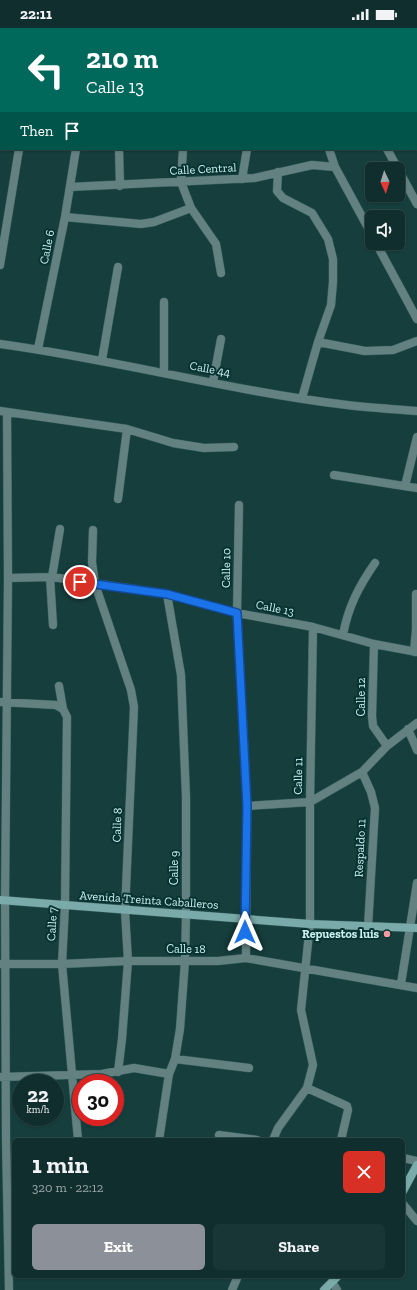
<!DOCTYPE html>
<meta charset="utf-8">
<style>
:root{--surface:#102e2e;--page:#193636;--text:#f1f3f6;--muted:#9ca8aa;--line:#304a4a;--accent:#8c9099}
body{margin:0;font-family:"Zilla Slab",serif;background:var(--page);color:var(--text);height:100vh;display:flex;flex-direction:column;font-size:15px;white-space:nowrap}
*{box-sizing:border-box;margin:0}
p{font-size:13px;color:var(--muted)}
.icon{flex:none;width:22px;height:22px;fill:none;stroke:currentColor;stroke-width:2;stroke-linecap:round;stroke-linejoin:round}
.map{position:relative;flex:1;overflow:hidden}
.side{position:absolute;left:12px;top:1110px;width:393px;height:140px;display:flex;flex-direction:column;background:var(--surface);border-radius:6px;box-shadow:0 1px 3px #0004,0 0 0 1px var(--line)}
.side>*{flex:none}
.hud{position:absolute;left:0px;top:0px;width:417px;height:122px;box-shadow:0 1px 3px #0004,0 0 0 1px var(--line);background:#00695c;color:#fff;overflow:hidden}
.needle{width:26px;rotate:176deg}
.fabs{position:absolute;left:365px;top:134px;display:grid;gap:8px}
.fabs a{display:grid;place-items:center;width:40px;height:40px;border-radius:6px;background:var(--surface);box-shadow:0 1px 3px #0004,0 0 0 1px var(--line);font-size:20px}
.speed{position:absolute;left:12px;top:1046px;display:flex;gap:8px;font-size:20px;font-weight:700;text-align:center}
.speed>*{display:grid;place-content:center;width:52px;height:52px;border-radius:50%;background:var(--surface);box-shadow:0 1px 3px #0004,0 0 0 1px var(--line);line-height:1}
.speed small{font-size:10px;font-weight:400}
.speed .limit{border:6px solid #d22;background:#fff;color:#111}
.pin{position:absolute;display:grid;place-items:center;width:34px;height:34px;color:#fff;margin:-17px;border:2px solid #fff;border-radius:50%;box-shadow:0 1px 4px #0007}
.me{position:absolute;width:44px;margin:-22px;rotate:0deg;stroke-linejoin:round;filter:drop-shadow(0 0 3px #0008)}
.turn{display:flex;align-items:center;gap:14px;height:84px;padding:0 20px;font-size:18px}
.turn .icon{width:52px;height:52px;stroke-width:2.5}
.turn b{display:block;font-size:28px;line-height:34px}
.then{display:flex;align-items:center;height:38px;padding:0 20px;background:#0003;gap:8px;font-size:15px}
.round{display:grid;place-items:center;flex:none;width:42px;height:42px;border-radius:6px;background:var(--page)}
.summary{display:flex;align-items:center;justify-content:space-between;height:68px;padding:0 20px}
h1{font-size:24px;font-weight:700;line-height:30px}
.cta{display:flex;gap:8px;margin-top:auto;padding:8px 20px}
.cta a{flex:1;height:46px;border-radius:6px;background:var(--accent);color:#fff;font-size:16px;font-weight:700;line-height:46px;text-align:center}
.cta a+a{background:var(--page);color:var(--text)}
.status{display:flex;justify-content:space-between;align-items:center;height:28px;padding:0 20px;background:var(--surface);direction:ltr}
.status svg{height:11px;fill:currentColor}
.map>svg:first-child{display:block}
</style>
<div class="status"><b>22:11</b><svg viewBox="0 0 49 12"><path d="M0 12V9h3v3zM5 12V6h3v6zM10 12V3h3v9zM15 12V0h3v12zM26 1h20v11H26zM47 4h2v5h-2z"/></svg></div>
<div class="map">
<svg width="417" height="1262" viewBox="0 0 417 1262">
<rect width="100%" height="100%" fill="#153e3d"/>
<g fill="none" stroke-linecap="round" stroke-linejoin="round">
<defs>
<path id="street" d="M43 1V0
M97 1V0
M147 1 148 0
M200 1V0
M266 1V0
M320 1V0
M374 1 375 0
M416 2H417
M0 14H1
M416 93 417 94
M119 121 120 158
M183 121 181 154 191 180 216 216 221 245
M329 121 335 139 372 207
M387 121 398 141
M398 141 417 176
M278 144 277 163 283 170 312 185 328 211 333 231V254L331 277 318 314 302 370
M242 151 247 121
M70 159 254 150 312 137 335 139
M65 189 141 196 154 194 191 180
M376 215 417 291
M0 237 19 121
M318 314 365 323 393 322 417 313
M0 316C117 332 231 363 347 377 370 380 394 381 417 383
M38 321 65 189 76 121
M102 332 118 239
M164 345V274
M213 354 221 311
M0 383 127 401 173 415 204 420 234 419
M7 384 8 550 5 872 6 1112 9 1262
M334 447 417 460
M405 458 417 409
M118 471 127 401
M239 477 237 585 247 778 246 930
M93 502 92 534 95 556 131 662 134 679 125 883 128 933 122 1011 118 1044
M50 549 53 597
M52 549 60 501
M8 550 52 549 167 566 237 585 313 599 374 616 417 624
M343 607C348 579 359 558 375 535
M374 616 372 688 373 698 387 718
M414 624 416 602V566
M59 658 63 681
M0 674 56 677 63 681 67 689 65 877 62 936 78 1112
M408 701 417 722
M362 744 371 764 375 780 368 899
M247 778 310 774 362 744 387 718 417 695
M0 936H62L128 933H218L246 930 417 960
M401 956 417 855
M175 1031 249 1040
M0 1049 102 1046 134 1040 169 1046
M307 1060 347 1078 348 1082 341 1112
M219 1107 257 1112
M159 1112 169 1046 175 1031 180 1001 185 933 186 887V769L181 647 167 566
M273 1112 278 1100 307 1060 313 1037 301 982 310 896V774L313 599
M403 1130 417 1133
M403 1176 417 1193
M332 1254 337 1262
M232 1262 238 1248"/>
<path id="secondary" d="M0 872 310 896 417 900
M403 1163 417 1137
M324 1262 338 1248"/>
</defs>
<!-- street casing -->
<use href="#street" stroke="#365e5d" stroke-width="9"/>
<!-- secondary casing -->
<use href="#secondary" stroke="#365e5d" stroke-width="9"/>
<!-- street -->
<use href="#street" stroke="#638180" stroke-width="8"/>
<!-- secondary -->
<use href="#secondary" stroke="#7aaaa9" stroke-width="8"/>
</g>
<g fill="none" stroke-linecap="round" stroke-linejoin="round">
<defs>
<path id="route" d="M80 554 167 566 237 585 247 778 245 904"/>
</defs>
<!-- route casing -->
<use href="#route" stroke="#114b97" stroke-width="10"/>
<!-- route -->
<use href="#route" stroke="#1a73e8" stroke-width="7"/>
</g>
<!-- markers -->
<circle fill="#f49aa2" stroke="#083333" stroke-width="1.5" cx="387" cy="906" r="4"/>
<g text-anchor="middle" stroke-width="4" stroke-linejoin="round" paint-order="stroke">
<!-- street labels -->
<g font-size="12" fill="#ccf0ef" stroke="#083333">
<text transform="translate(203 141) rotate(-3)" y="4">Calle Central</text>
<text transform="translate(47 219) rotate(-79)" y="4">Calle 6</text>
<text transform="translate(210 341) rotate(10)" y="4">Calle 44</text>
<text transform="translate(226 540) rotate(-89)" y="4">Calle 10</text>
<text transform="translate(275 580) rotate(11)" y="4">Calle 13</text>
<text transform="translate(361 669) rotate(-90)" y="4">Calle 12</text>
<text transform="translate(298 748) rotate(-89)" y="4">Calle 11</text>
<text transform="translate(117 797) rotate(-88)" y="4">Calle 8</text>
<text transform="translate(360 820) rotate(-87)" y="4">Respaldo 11</text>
<text transform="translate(174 840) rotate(-90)" y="4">Calle 9</text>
<text transform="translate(149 872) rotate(4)" y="4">Avenida Treinta Caballeros</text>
<text transform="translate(52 896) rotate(-87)" y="4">Calle 7</text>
<text x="186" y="925">Calle 18</text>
</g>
<!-- poi labels -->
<g font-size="12" font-weight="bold" fill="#ccf0ef" stroke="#083333" text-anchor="end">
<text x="379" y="910">Repuestos luis</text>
</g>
</g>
</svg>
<div class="fabs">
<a><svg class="needle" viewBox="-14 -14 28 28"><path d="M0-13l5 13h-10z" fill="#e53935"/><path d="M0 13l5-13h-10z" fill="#9ca8aa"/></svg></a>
<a><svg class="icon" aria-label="sound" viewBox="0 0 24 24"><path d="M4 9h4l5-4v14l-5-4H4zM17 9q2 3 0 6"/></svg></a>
</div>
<div class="speed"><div>22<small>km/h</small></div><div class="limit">30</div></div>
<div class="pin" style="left:80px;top:554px;background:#d93025"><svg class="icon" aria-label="arrive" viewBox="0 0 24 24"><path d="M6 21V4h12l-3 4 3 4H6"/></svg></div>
<svg class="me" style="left:245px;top:904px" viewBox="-20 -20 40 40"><path d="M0-17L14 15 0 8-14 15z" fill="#1a73e8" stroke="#fff" stroke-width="4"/></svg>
<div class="hud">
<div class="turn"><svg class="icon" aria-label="left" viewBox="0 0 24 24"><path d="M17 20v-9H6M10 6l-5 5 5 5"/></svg><div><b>210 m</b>Calle 13</div></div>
<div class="then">Then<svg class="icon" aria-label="arrive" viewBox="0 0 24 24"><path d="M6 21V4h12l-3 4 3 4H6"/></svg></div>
</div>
<section class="side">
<div class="summary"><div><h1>1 min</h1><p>320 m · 22:12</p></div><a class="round" style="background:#d93025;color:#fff"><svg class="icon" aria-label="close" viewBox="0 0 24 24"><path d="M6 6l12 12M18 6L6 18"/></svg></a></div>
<div class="cta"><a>Exit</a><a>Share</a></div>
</section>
</div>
